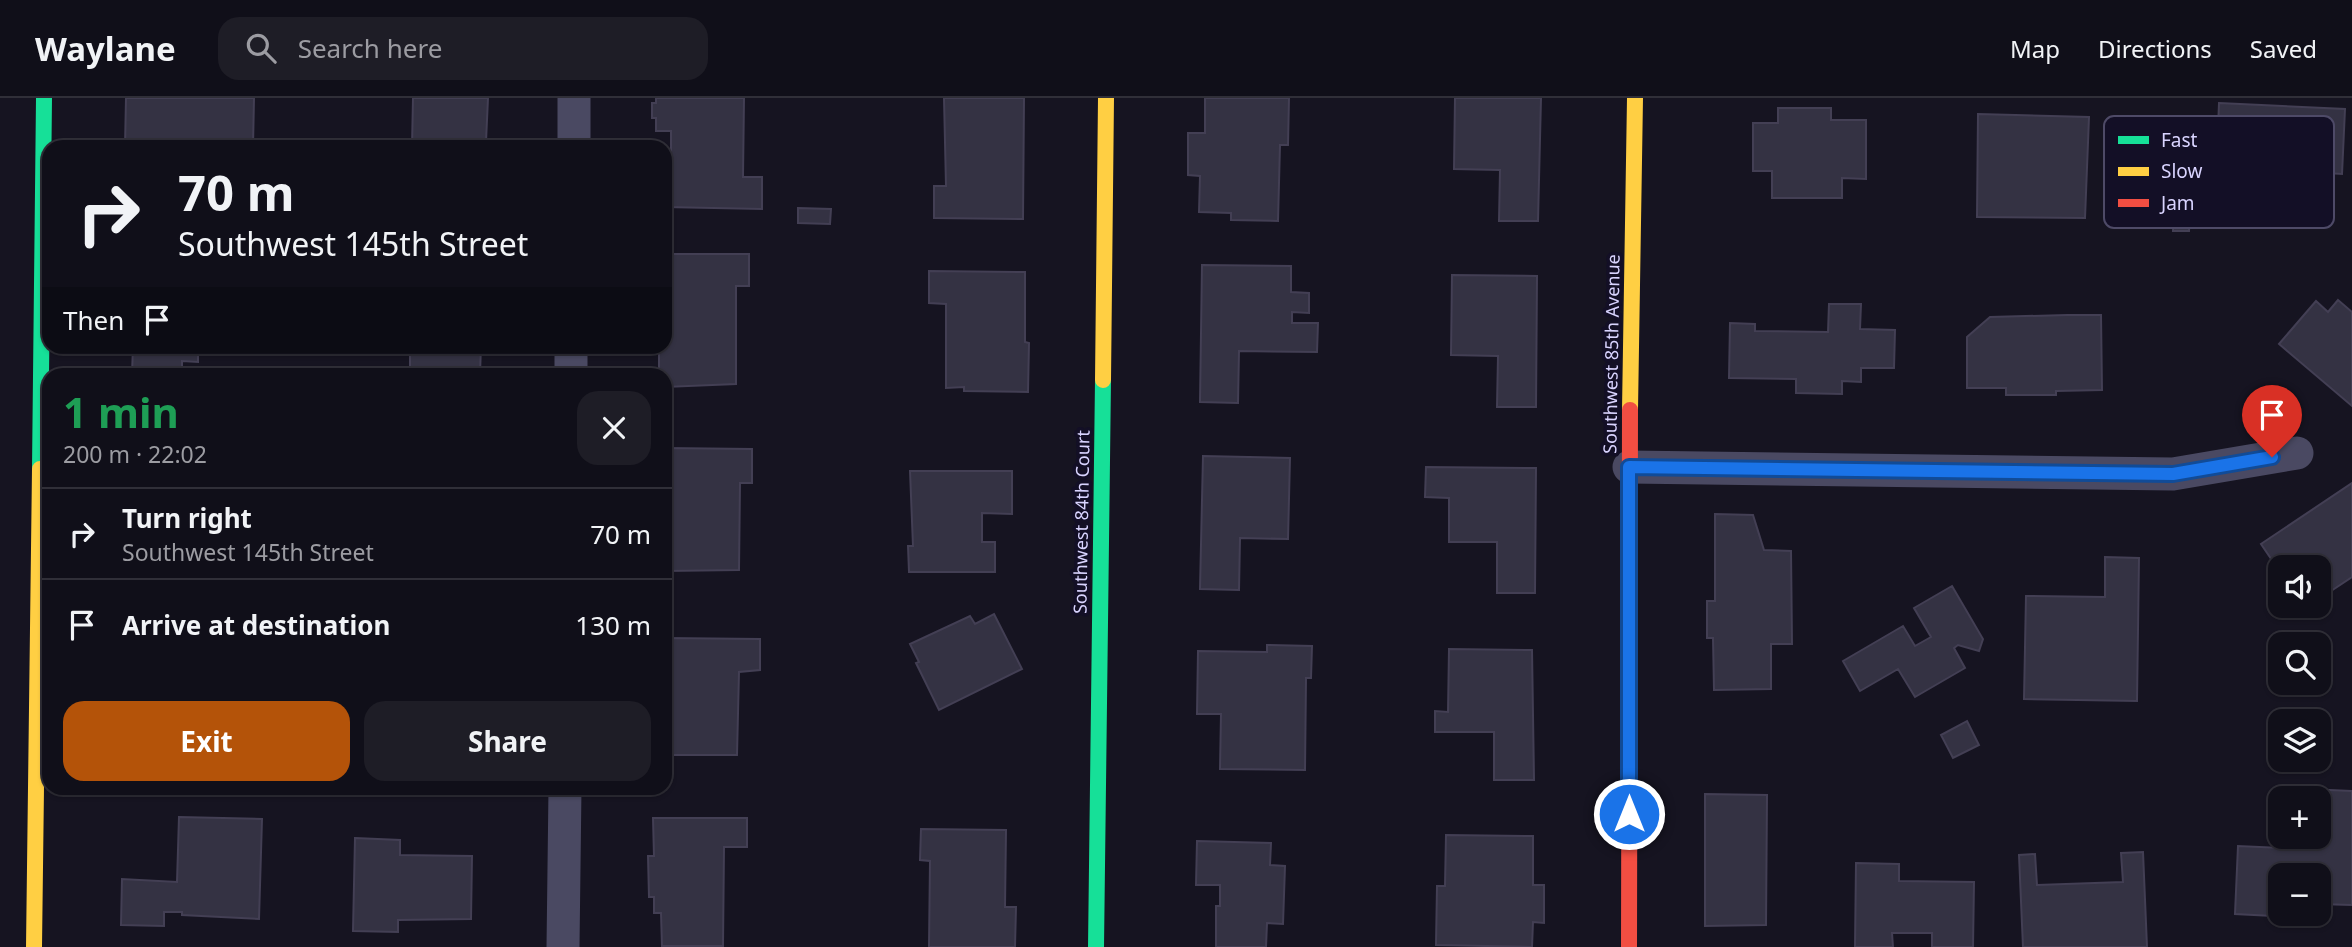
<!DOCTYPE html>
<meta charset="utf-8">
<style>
:root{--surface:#100f19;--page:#1e1d26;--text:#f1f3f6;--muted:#9c9ca2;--line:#302f38;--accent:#b45309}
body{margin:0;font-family:"Noto Sans",sans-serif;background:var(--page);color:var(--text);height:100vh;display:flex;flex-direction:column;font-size:26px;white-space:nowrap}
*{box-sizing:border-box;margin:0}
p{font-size:23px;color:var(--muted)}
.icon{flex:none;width:38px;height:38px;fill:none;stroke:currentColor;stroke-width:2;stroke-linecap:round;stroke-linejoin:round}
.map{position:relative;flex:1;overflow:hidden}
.side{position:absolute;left:42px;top:270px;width:630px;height:427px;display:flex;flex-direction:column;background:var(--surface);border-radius:21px;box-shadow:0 2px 5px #0004,0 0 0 2px var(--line)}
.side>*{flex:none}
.top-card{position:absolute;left:42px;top:42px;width:630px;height:214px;border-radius:21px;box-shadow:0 2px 5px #0004,0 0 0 2px var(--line);background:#100f19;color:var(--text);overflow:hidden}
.tools{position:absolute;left:2268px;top:457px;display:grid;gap:14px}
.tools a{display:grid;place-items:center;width:63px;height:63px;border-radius:14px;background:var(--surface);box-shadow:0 2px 5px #0004,0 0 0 2px var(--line);font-size:35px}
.pin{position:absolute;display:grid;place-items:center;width:60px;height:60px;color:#fff;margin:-72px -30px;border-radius:50% 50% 50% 0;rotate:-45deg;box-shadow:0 0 7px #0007}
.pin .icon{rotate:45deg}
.me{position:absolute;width:77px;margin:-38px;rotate:0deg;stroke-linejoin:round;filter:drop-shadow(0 0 5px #0008)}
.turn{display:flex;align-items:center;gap:24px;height:147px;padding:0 21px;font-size:32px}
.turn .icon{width:91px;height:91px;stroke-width:2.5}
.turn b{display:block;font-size:49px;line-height:60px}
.then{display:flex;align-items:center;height:66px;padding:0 21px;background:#0003;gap:14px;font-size:26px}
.round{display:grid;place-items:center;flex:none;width:74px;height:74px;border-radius:21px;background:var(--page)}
.summary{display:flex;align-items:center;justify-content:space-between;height:119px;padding:0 21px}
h1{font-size:42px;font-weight:700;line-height:52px;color:#1e9e55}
.cta{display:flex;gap:14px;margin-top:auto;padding:14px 21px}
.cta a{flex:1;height:80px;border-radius:21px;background:var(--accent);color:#fff;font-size:28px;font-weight:700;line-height:80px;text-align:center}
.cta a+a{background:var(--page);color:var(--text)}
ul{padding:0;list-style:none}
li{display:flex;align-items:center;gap:21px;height:91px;padding:0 21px;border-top:2px solid var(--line)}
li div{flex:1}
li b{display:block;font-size:26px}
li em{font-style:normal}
header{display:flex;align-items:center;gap:42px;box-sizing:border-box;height:98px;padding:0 35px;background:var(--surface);border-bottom:2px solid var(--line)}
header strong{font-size:33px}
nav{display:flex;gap:38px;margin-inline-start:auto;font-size:24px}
.search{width:490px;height:63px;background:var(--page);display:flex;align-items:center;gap:18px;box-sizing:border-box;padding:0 24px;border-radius:21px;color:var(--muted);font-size:26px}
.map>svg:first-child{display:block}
</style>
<header>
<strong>Waylane</strong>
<div class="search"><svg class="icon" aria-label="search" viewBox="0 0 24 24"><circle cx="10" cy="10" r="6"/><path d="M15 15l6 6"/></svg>Search here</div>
<nav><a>Map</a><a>Directions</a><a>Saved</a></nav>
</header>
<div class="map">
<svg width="2352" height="849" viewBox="0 0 2352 849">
<rect width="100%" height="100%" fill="#161421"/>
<!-- building -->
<path fill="#343243" stroke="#433f54" stroke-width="2" d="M126 0H254L253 49H125Z
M413 0H488L486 44H491V49H412Z
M656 0H744L743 79H762V111L665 109V64H671V33H656V20H652V5H656Z
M944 0H1024L1023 121 934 120V88H946Z
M1205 0H1289L1288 47H1280L1278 123 1231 122V115L1199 114 1200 78 1188 77V35H1205Z
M1455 0H1541L1538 123H1499L1500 72 1454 71Z
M2219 5 2345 11 2342 76 2327 75 2326 95 2245 92V110L2215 108Z
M1778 10H1831V22H1866V81L1842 80V100H1772V73H1753V25H1778Z
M1978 16 2089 19 2085 120 1977 119Z
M798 110 831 111 830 126 798 125Z
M2174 112H2190L2189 133H2173Z
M665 156H749V188H736V286L665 289V276H659V248H665Z
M1202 167 1291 168V194L1309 195V215L1292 214V225H1318L1317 254 1239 253 1238 305 1200 304Z
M929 173 1025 174V244L1029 245 1028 294 964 293V289L946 290V206L929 205Z
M1452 177 1537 178 1536 309H1497L1498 258 1451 257Z
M2338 202 2352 214V308L2279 246 2316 203 2328 214Z
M1829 206H1861L1860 231 1895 232 1894 270H1861V284L1842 283V296L1796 295V281L1729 280 1730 225 1755 226V233L1828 234Z
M2067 217H2101L2102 292 2056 293V297H2006V290H1967V239L1990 219Z
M133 248H198V264L182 263V276H132Z
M410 248H481L480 276H410Z
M665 350 752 351V385H740L739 472 665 473 667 387H665Z
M1203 358 1290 360 1288 441 1240 440 1239 492 1200 491Z
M1426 369 1536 370 1535 495H1497V444H1449V400L1425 399Z
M910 373H1012V416L982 415V444H995V474H909L908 448H913Z
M2352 385V479L2319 501V469H2280V474L2261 446Z
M1715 416 1753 417 1764 452 1791 453 1792 546H1771V591L1714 592 1713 540H1707V503H1715Z
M2105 459 2139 460 2137 603 2024 601 2026 498 2105 499Z
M1952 488 1983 541 1979 553 1958 547 1954 550 1965 570 1915 599 1898 571 1860 593 1843 563 1903 528 1915 548 1931 539 1914 510Z
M994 516 1022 571 939 612 916 565 919 564 910 546 970 518 975 526Z
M665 540 760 541V572L739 574 737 657H665Z
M1267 547 1312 548 1311 580H1306L1305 672 1220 671 1221 616H1197L1198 553 1267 554Z
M1449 551 1532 552 1534 682H1494V634H1435V613L1448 614Z
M1967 623 1979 647 1953 660 1941 637Z
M2284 690 2352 693V807L2319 806V777H2280V816H2291V819L2235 816 2238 748 2282 750V738H2319V700H2284Z
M1705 696 1767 697 1766 827 1705 828Z
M179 719 262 721 259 821 182 817V814H164V828L121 827 122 781 177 784Z
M653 720H747V749H724L723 848H662L661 815H654V799H649L648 758H654Z
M921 731 1006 732 1005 809H1016L1015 849H929L930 763 920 762Z
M1446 737 1533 738V787H1544V825L1533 824 1532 849 1436 847 1437 788H1445Z
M355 740 400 742V757L472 758 471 821 398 822V834L353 833Z
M1197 743 1271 745 1270 767 1285 768 1283 826 1267 825 1266 849H1216V808H1220V787H1196Z
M2143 754 2147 849H2023L2019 757 2035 756 2037 787 2123 784 2121 755Z
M1856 765 1899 766V783L1974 784 1973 849H1932V835H1892L1893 849H1855Z"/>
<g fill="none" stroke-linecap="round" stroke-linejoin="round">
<!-- street -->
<path stroke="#4a4962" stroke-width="33" d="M574 49V0
M571 276V248
M1629 369 2173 376 2297 355
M563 849 565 690"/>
<!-- fast -->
<path stroke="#16e098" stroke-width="16" d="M40 371 44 0
M1096 849 1103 282"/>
<!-- slow -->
<path stroke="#ffcf43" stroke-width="16" d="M1103 282 1106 0
M1630 312 1635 0
M34 849 40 371"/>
<!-- jam -->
<path stroke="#f24e42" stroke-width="16" d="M1629 849 1630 312"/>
</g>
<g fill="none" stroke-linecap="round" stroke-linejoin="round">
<defs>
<path id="route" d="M1629 716V369L2173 376 2272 359"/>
</defs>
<!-- route casing -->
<use href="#route" stroke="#114b97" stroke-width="18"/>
<!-- route -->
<use href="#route" stroke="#1a73e8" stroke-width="12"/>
</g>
<g text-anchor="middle" stroke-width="7" stroke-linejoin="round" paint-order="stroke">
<!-- street labels -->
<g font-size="18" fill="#d9d4ff" stroke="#130f26">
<text transform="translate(1612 256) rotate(-89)" y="6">Southwest 85th Avenue</text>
<text transform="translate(1082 424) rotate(-89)" y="6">Southwest 84th Court</text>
</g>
</g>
<!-- legend -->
<rect x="2104" y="18" width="230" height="112" rx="10" fill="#130f26" stroke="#4e4a67" stroke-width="2"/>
<rect x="2118" y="38" width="31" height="8" fill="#16e098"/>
<rect x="2118" y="69" width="31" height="9" fill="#ffcf43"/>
<rect x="2118" y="101" width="31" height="8" fill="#f24e42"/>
<g font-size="19" fill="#d9d4ff">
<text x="2161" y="49">Fast</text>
<text x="2161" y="80">Slow</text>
<text x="2161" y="112">Jam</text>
</g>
</svg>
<div class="tools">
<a><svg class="icon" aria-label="sound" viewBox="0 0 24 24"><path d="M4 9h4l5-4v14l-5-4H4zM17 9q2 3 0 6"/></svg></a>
<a><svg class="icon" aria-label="search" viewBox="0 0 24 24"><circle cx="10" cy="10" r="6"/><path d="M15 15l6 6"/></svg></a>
<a><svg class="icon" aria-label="layers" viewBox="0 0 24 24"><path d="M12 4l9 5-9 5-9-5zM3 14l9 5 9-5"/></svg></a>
<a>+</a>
<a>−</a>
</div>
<div class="pin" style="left:2272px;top:359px;background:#d93025"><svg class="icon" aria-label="arrive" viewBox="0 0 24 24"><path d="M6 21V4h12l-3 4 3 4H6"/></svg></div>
<svg class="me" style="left:1629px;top:716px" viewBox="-20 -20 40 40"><circle r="17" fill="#1a73e8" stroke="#fff" stroke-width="3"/><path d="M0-11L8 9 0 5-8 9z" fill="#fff"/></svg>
<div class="top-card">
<div class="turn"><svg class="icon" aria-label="right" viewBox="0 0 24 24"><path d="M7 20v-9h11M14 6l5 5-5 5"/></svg><div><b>70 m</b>Southwest 145th Street</div></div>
<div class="then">Then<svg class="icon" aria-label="arrive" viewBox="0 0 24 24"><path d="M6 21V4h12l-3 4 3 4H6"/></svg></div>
</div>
<section class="side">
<div class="summary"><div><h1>1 min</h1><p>200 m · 22:02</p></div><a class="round"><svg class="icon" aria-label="close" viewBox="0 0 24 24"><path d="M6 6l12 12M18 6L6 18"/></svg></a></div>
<ul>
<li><svg class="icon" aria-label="right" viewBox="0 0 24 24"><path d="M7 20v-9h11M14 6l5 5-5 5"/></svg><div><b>Turn right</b><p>Southwest 145th Street</p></div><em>70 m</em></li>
<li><svg class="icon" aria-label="arrive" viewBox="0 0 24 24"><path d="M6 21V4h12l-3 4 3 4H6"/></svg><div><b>Arrive at destination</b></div><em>130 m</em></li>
</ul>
<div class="cta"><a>Exit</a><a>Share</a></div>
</section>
</div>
